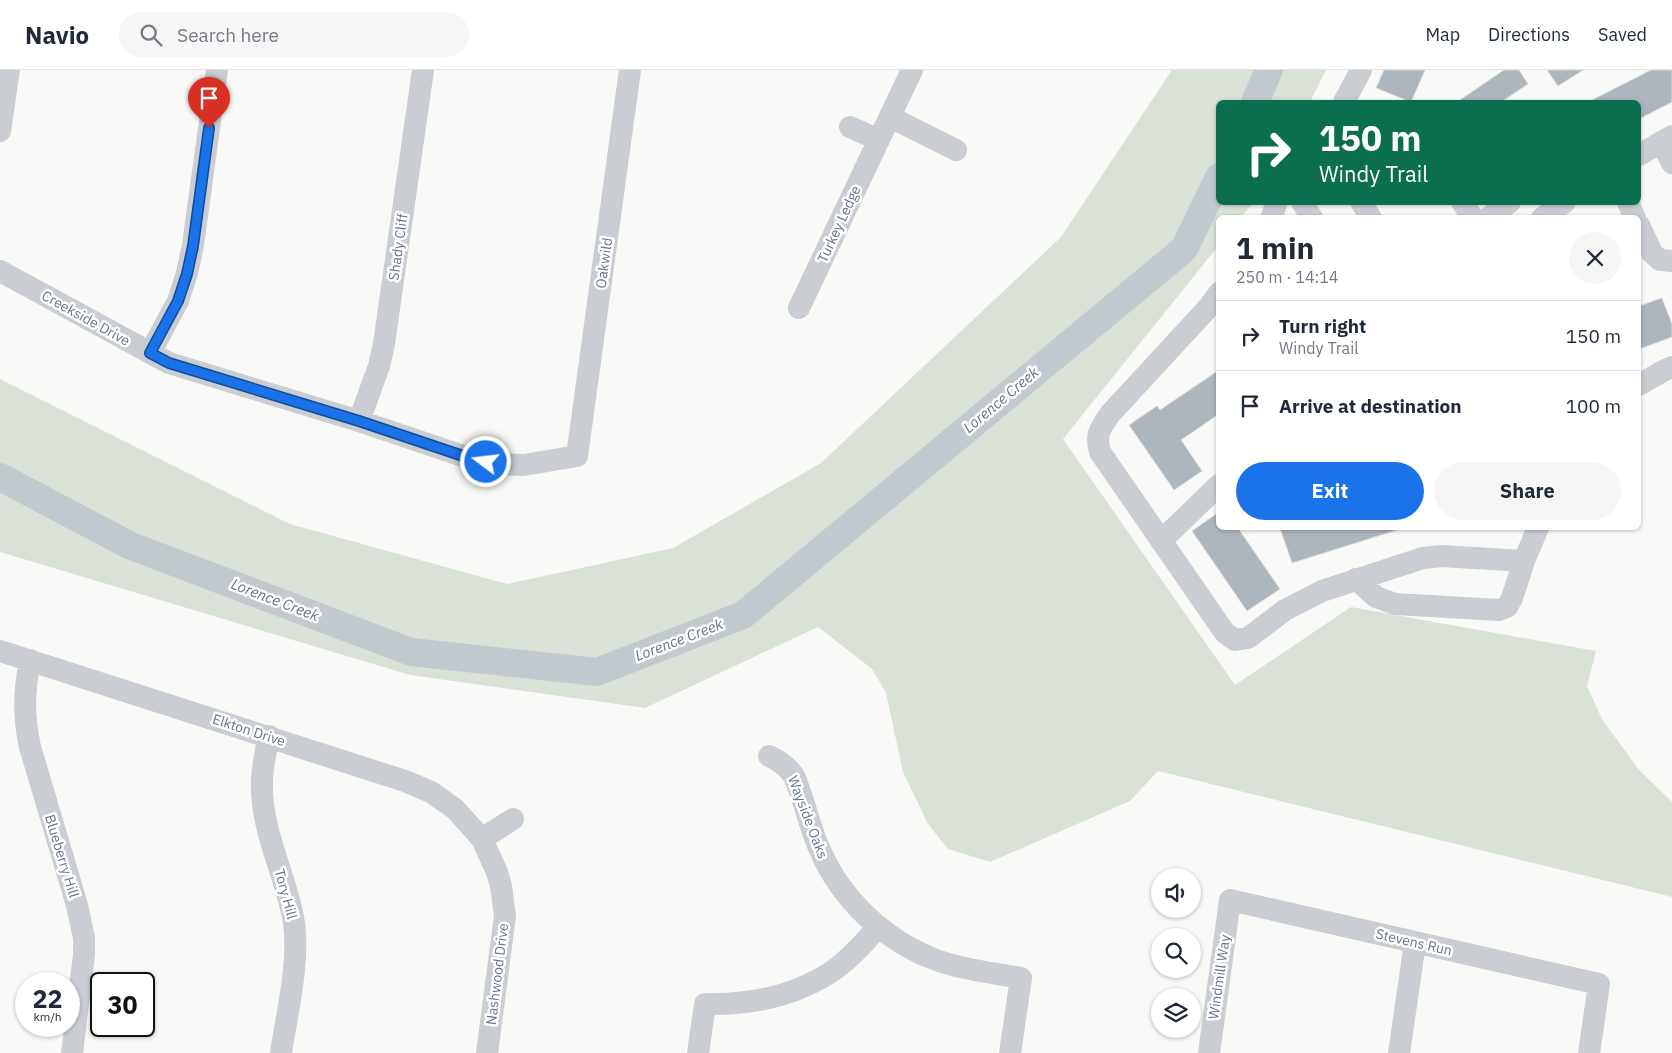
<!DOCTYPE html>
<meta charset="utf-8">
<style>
:root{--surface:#fff;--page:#f6f6f7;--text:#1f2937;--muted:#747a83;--line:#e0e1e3;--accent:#1a73e8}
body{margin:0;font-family:"IBM Plex Sans",sans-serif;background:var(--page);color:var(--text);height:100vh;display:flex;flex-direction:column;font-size:19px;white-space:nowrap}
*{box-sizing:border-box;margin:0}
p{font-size:16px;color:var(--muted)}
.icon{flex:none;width:28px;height:28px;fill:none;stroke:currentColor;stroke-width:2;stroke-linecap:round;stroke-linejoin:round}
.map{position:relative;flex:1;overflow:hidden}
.sheet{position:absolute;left:1216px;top:145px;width:425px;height:315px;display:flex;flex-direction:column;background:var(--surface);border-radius:8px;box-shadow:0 1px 4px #0004}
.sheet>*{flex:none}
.banner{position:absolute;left:1216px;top:30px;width:425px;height:105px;border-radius:8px;box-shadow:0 1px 4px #0004;background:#0b6e4f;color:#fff;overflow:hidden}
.controls{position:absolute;left:1151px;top:798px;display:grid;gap:10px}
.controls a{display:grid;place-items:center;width:50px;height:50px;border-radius:50%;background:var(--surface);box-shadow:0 1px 4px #0004;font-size:25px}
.speed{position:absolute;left:15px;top:902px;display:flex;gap:10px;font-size:25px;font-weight:700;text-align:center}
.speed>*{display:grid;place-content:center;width:65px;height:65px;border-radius:50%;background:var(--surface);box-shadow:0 1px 4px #0004;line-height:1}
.speed small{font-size:12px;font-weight:400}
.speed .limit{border:2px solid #111;border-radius:8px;background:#fff;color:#111}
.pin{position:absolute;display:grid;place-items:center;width:42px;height:42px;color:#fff;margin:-51px -21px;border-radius:50% 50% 50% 0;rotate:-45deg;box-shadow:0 0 5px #0007}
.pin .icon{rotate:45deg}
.me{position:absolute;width:55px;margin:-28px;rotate:285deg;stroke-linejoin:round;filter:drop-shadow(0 0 4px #0008)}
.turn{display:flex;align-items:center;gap:18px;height:105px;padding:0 20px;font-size:22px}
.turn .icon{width:65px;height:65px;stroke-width:2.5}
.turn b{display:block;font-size:35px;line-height:42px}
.round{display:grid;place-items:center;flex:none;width:52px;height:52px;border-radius:26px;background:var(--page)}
.overview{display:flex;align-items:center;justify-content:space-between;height:85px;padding:0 20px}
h1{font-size:30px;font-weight:700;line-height:38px}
.primary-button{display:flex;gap:10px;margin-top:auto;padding:10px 20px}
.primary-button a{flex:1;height:58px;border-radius:30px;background:var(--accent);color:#fff;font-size:20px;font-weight:700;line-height:58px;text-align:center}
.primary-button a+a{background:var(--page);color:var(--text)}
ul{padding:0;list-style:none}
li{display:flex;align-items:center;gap:15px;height:70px;padding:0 20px;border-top:1px solid var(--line)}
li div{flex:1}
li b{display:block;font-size:19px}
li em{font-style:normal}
header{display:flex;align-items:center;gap:30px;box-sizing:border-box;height:70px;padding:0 25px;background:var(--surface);border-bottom:1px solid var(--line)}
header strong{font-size:24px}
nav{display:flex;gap:28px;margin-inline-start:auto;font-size:18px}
.search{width:350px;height:45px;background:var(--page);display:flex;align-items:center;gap:12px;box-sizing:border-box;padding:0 18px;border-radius:28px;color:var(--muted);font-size:19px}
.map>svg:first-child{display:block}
</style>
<header>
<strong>Navio</strong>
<div class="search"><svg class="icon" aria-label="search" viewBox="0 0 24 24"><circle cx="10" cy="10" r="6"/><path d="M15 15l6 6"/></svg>Search here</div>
<nav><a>Map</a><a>Directions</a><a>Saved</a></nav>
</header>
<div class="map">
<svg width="1672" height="983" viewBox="0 0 1672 983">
<rect width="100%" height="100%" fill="#f9faf7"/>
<!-- green -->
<path fill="#dae2d8" d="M1172 0H1326L1310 32H1219V132L1253 133 1241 147 1219 148V175L1063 369 1235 615 1351 537 1596 581 1587 616 1602 649 1639 700 1672 732V827L1158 701 1130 731 990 792 948 779 928 754 903 702 886 623 872 599 818 557 645 638 410 605 0 482V309L290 454 507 514 673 478 821 393 1061 167Z"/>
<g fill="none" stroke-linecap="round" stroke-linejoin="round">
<!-- river -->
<path stroke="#c2cad0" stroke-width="28" d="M1255 32 1269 0
M0 407 131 476 411 582 597 602 743 545 1184 179 1219 107"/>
</g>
<!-- building -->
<path fill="#adb5bd" stroke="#dbdcda" d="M1384 0H1425L1411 32 1376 18Z
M1504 0H1519L1528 14 1501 32H1457Z
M1547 0H1583L1558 16Z
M1651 0H1672V32L1639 49V32H1588Z
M1662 228 1672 254V267L1639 279V236Z
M1219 300V344L1181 370 1202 401 1174 420 1129 355 1157 336 1160 340Z
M1219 442V458H1238L1280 519 1247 541 1192 461Z
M1280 458H1397V460L1292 493Z"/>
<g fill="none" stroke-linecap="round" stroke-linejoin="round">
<!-- minor -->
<path stroke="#cacdd1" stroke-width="22" d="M1344 32 1361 0
M890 47 956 80
M850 57 879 70
M0 61 9 0
M1661 72 1672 93
M1639 85 1672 66
M1302 132 1312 148
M1361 132 1371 148
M1462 132 1473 148
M1628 132 1635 148
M1271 148 1277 132
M1488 148 1510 132
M1542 148 1565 132
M1639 155 1652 183 1660 190 1672 191
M0 201 169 293 359 351 475 390 497 394 524 395 577 386 630 0
M1219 223 1207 239 1110 344C1100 359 1095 364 1100 382L1225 563 1235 570 1248 568 1285 540 1322 521 1423 488 1441 486 1524 491 1538 458
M799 238 912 0
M150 283 178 231 187 203 193 175 217 0
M1639 315 1663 301 1672 297
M359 351 379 296 384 274 423 0
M1161 471 1219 415
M1356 509 1376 527 1395 534 1499 540 1507 537 1512 528 1524 491
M0 581 405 711 431 722 455 739 482 769 497 802 501 816 505 846 487 983
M30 590C24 622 23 645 30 677L77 835 84 868V885L72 983
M269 666C265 685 261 703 262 722 264 766 285 805 293 847 301 888 287 942 281 983
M769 686C780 691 787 696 794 706 804 729 809 755 819 778 841 830 886 872 939 891 965 900 994 903 1021 908L1010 983
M482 769 513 749
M698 983 705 934C750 935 796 926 834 900 851 888 865 872 878 857
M1209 983 1230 830 1599 914 1589 983
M1399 983 1415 873"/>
</g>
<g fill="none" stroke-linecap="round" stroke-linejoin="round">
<defs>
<path id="route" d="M209 58 193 176 187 204 178 231 150 283 169 293 359 351 475 390 486 392"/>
</defs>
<!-- route casing -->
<use href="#route" stroke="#114b97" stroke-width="12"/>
<!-- route -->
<use href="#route" stroke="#1a73e8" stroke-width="9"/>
</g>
<g text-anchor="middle" stroke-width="5" stroke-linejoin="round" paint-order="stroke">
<!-- street labels -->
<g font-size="14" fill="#67758a" stroke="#fff">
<text transform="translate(839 154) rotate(-65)" y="5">Turkey Ledge</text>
<text transform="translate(398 177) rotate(-82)" y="5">Shady Cliff</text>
<text transform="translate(604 193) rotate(-82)" y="5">Oakwild</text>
<text transform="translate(86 248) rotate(29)" y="5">Creekside Drive</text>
<text transform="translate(249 660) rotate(18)" y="5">Elkton Drive</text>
<text transform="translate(808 747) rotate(69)" y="5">Wayside Oaks</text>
<text transform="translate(62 786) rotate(73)" y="5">Blueberry Hill</text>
<text transform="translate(286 824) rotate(75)" y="5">Tory Hill</text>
<text transform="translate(1414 872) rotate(13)" y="5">Stevens Run</text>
<text transform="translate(497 904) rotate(-83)" y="5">Nashwood Drive</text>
<text transform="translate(1219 907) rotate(-82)" y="5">Windmill Way</text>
</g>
<!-- water labels -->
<g font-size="15" font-style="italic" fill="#637684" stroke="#fff">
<text transform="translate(1001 330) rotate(-40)" y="5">Lorence Creek</text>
<text transform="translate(275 530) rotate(21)" y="5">Lorence Creek</text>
<text transform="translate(679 570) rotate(-21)" y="5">Lorence Creek</text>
</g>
</g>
</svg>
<div class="controls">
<a><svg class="icon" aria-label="sound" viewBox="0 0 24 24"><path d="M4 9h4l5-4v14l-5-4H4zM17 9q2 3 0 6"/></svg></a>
<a><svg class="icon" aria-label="search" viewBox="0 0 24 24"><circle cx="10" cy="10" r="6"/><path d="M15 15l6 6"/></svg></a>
<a><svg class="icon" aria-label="layers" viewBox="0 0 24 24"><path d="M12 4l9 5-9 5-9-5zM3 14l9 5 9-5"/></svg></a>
</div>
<div class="speed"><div>22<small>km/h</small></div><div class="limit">30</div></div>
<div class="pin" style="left:209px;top:58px;background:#d93025"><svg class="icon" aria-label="arrive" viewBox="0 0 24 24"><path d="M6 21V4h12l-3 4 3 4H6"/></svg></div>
<svg class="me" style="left:486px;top:392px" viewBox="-20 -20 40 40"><circle r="17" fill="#1a73e8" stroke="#fff" stroke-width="3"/><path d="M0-11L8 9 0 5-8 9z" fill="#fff"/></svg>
<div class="banner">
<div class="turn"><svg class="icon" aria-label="right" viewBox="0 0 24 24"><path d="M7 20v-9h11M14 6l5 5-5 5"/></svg><div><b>150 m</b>Windy Trail</div></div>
</div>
<section class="sheet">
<div class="overview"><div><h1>1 min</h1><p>250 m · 14:14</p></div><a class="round"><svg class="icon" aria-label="close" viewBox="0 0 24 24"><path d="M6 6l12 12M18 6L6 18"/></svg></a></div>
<ul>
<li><svg class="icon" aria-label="right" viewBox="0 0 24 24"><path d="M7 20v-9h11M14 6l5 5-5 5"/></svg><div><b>Turn right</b><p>Windy Trail</p></div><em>150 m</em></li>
<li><svg class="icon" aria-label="arrive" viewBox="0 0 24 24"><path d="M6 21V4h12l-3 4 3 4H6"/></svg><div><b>Arrive at destination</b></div><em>100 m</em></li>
</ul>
<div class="primary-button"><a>Exit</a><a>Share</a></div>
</section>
</div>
